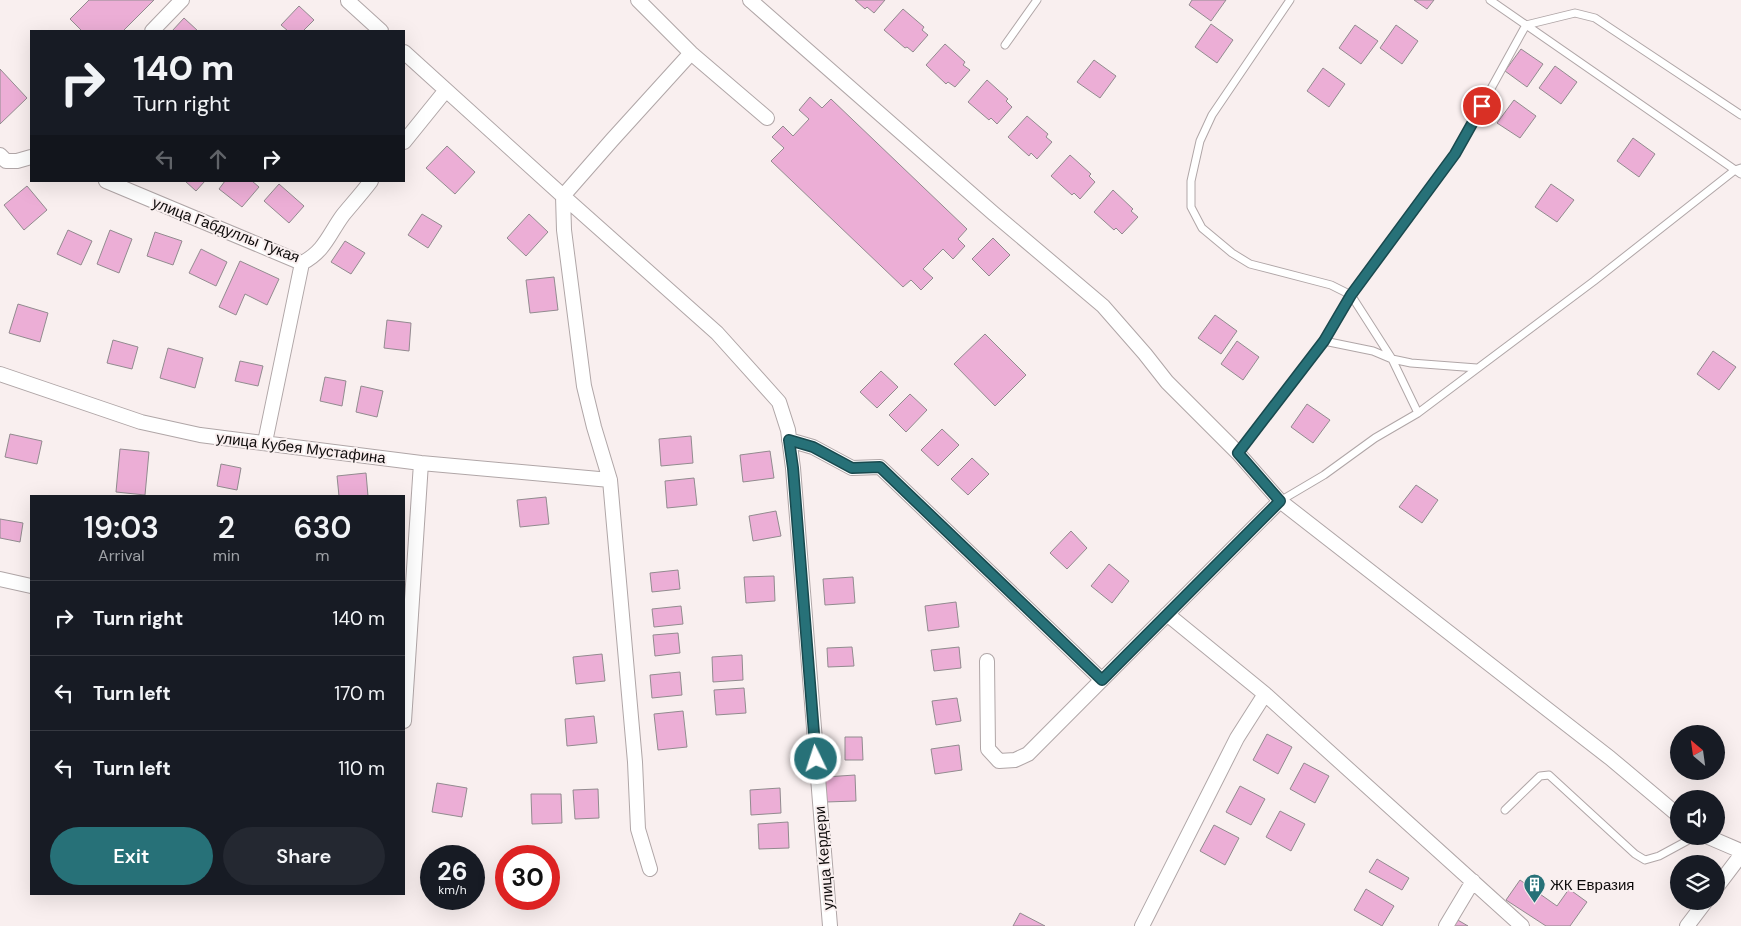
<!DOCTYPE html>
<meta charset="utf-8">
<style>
:root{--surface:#171b24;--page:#242831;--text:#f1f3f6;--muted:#9ea1a6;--line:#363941;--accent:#277178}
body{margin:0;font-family:"DM Sans",sans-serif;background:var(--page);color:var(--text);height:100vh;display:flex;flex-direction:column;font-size:19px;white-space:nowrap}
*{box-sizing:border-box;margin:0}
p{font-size:16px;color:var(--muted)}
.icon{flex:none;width:28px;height:28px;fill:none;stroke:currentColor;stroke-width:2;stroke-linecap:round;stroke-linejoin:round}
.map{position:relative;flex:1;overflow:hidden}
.panel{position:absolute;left:30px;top:495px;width:375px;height:400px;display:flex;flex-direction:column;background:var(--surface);border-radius:0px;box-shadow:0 5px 20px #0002}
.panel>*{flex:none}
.banner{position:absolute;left:30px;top:30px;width:375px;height:152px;border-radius:0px;box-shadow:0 5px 20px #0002;background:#171b24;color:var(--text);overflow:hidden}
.needle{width:32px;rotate:331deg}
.controls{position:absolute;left:1670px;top:725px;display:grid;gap:10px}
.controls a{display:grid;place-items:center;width:55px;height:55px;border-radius:50%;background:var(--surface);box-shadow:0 5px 20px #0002;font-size:25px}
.speed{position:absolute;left:420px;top:845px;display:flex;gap:10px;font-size:25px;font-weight:700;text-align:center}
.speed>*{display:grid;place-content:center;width:65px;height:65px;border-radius:50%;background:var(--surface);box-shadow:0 5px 20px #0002;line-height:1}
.speed small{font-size:12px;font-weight:400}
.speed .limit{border:8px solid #d22;background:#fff;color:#111}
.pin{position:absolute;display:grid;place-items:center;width:42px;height:42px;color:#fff;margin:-21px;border:2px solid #fff;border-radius:50%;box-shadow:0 1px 5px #0007}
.me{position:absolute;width:55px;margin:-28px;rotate:356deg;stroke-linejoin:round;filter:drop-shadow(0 0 4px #0008)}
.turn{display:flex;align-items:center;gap:18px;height:105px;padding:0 20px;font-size:22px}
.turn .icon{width:65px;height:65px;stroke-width:2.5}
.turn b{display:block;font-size:35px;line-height:42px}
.lanes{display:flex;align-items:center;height:48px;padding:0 20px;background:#0003;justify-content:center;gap:25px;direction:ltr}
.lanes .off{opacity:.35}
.eta{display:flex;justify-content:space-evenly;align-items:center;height:85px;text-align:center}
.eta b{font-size:30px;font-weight:600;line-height:35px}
.button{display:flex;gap:10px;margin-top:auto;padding:10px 20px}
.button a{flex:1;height:58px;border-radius:30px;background:var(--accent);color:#fff;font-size:20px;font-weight:600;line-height:58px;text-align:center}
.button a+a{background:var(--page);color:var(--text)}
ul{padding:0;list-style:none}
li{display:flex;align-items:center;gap:15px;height:75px;padding:0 20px;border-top:1px solid var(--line)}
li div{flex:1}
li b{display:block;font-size:19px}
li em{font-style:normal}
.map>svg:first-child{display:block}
</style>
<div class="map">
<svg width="1741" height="926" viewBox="0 0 1741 926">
<rect width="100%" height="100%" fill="#f9efef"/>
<!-- building -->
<path fill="#ecaed6" stroke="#928b8f" d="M89 0H154L123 31H82L70 19Z
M855 0H885L874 13 867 7 865 9Z
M1192 0H1226L1211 21 1189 5Z
M1414 0H1434L1427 9Z
M299 6 314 20 303 31H288L281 25Z
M903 9 924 27 922 30 928 35 913 52 907 47 905 48 884 30Z
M184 18 198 31H172Z
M1211 24 1233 40 1217 63 1195 47Z
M1355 25 1378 41 1361 64 1339 48Z
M1396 25 1418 41 1402 64 1380 48Z
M945 44 965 62 963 65 970 70 955 87 948 82 946 84 926 65Z
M1521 49 1543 64 1527 87 1505 71Z
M1094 60 1116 76 1100 98 1077 82Z
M1555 66 1577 82 1561 104 1539 88Z
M1323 68 1345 84 1329 107 1307 91Z
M0 69 27 98 0 124Z
M987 80 1008 99 1006 101 1012 107 997 124 991 118 989 120 968 102Z
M810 97 822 108 831 99 967 229 958 239 965 246 953 259 943 249 923 269 933 278 921 290 911 280 903 287 771 161 784 148 772 137 783 126 793 136 809 119 799 110Z
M1514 100 1536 116 1520 138 1497 123Z
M1027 116 1048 134 1046 137 1052 142 1037 159 1031 153 1029 156 1008 137Z
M1633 138 1655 154 1639 177 1617 161Z
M447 146 475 172 455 194 426 168Z
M1070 155 1091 174 1089 176 1095 182 1080 199 1074 193 1072 195 1051 176Z
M185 181H205L196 191Z
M225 181H252L259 187 242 207 219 189Z
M279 184 304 206 289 223 264 201Z
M1551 184 1574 200 1557 222 1535 207Z
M27 186 47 210 24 230 4 205Z
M1113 190 1133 209 1131 211 1138 217 1122 234 1116 228 1114 230 1094 212Z
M422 214 442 226 428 248 408 235Z
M529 214 548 232 526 256 507 238Z
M68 230 92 241 81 265 57 254Z
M110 230 132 239 119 273 97 264Z
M155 232 182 241 173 265 147 256Z
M993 238 1010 255 989 276 972 259Z
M345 241 365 253 351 274 331 262Z
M201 249 227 262 216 286 189 273Z
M240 261 279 279 267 305 245 294 236 315 219 307Z
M554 277 558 310 530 313 526 280Z
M18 304 48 313 40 342 9 333Z
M1215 315 1237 331 1221 354 1198 338Z
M387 320 411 323 409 351 384 348Z
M985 334 1026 375 995 406 954 364Z
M113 340 138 347 132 369 107 363Z
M1237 341 1259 357 1243 380 1221 364Z
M168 348 203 358 195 388 160 378Z
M1713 351 1736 367 1719 390 1697 374Z
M240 361 263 366 258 386 235 381Z
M881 371 898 387 877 408 860 392Z
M325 377 346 381 342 406 320 401Z
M361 386 383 391 377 417 356 412Z
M910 394 927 410 906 432 889 415Z
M1307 404 1330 420 1313 443 1291 427Z
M942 429 959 445 938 466 921 450Z
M10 434 42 441 37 464 5 457Z
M691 436 693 463 661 466 659 439Z
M120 449 149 452 145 495 116 492Z
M770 451 774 478 743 482 740 455Z
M972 458 989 474 968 495 951 479Z
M221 464 241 468 237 490 217 486Z
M366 473 368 496H339L337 476Z
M694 478 697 505 667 508 665 481Z
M1416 485 1438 500 1422 523 1399 507Z
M546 497 549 524 520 527 517 500Z
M776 511 781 536 753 541 749 516Z
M0 519 23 523 20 542 0 538Z
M1071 531 1087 548 1067 569 1050 553Z
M1109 564 1129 581 1112 603 1091 586Z
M678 570 680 589 652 592 650 573Z
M774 576 775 601 746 603 744 577Z
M853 577 855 603 825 605 823 579Z
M956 602 959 627 928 631 925 606Z
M681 606 683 624 654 627 652 609Z
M678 633 680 653 655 656 653 635Z
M852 647 854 666 828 667 827 648Z
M959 647 961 668 934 671 931 650Z
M602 654 605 681 576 684 573 657Z
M742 655 743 680 713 682 712 657Z
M680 672 682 695 652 698 650 675Z
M744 688 746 713 716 715 714 690Z
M957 698 961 721 936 725 932 701Z
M683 711 687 747 658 750 654 714Z
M594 716 597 743 567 746 565 719Z
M1267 734 1292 747 1278 774 1253 760Z
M845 737H862L863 760H845Z
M959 745 962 770 935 774 931 749Z
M1304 763 1329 776 1315 803 1290 789Z
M855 775 856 801 826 802 825 777Z
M437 783 467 788 462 817 432 812Z
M1240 786 1265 799 1251 825 1226 812Z
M780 788 781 813 751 815 750 790Z
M598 789 599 818 575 819 573 790Z
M531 794H561L562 823 532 824Z
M1280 811 1305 824 1291 851 1266 837Z
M788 822 789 848 759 849 758 824Z
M1214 825 1239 838 1225 865 1200 851Z
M1377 859 1409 878 1402 890 1369 872Z
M1520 880 1557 906 1569 889 1587 902 1570 926H1546L1506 900Z
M1366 889 1394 906 1382 926 1354 910Z
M1020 913 1045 926H1013Z
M1456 919 1468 926H1452Z"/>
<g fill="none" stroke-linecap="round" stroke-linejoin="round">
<defs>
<path id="lane" d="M1290 0 1212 115 1200 141 1191 181V207L1202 228 1232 253 1250 264 1331 285 1351 295 1392 359 1418 413
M1490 0 1741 174
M1005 45 1037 0
M1324 341 1373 351 1392 359 1411 363 1477 368
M1238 453 1324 341 1351 295 1455 154 1526 25 1575 13 1595 18 1741 115
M1280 501 1324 475 1375 438 1418 413 1594 281 1735 170 1741 168
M1505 810 1540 776 1549 775 1635 854 1645 860 1659 856 1696 836"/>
<path id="street" d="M638 0 691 53 767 118
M750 0 993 213 1103 306 1145 354 1167 382 1238 453 1280 501 1610 758 1679 816
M348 1 381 31
M152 31 182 0
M404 52 563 196 564 230 584 386 594 427 610 480 635 762 638 829 650 869
M691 53 612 140 563 196 717 333 779 402 788 430 793 468 830 926
M404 142 446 90
M0 155 6 161H17L31 157
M106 181 302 263C325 251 329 234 343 215 352 204 362 193 371 181
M0 374 141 422 200 435 421 463 610 480
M789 440 813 447 852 468 880 467 1102 680
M265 442 302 263
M0 579 31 586
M1167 614 1265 694 1522 926
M987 661 988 749 999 761 1015 760 1028 754 1280 501
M404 721 421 463
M1706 836 1741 851
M1716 888 1741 855
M1142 926 1237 738 1265 694
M1446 926 1473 881
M1687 926 1706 901"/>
</defs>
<!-- lane casing -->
<use href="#lane" stroke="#b0a6a7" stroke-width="9"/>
<!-- street casing -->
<use href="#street" stroke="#b0a6a7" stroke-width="16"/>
<!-- lane -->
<use href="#lane" stroke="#fff" stroke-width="7"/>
<!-- street -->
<use href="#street" stroke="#fff" stroke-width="14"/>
</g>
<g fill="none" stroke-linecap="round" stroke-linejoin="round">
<defs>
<path id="route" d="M816 759 793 468 789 440 813 447 852 468 880 467 1102 680 1280 501 1238 453 1324 341 1351 295 1455 154 1482 106"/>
</defs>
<!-- route casing -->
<use href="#route" stroke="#19494e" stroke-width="12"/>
<!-- route -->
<use href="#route" stroke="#277178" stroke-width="9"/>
</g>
<!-- icons -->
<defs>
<symbol id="building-pin" viewBox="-11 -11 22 30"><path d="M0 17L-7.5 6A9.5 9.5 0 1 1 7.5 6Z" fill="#277178" stroke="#f9efef"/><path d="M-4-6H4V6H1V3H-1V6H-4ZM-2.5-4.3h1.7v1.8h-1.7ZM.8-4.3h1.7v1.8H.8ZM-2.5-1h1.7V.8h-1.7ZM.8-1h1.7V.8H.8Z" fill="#fff"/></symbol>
</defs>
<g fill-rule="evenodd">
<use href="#building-pin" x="1522" y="872" width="25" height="34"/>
</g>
<g text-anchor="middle" stroke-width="4" stroke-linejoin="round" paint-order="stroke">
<!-- street labels -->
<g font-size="15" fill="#0e0b0b" stroke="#f9efef">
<text transform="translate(226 230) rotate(21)" y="5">улица Габдуллы Тукая</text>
<text transform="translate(301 448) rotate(7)" y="5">улица Кубея Мустафина</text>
<text transform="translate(824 858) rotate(-95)" y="5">улица Кердери</text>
</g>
<!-- poi labels -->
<g font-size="15" fill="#0e0b0b" stroke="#f9efef" text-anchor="start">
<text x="1550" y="890">ЖК Евразия</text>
</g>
</g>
</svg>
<div class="controls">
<a><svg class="needle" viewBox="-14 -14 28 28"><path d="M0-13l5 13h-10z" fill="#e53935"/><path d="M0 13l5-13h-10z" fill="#9ea1a6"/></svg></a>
<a><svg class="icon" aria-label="sound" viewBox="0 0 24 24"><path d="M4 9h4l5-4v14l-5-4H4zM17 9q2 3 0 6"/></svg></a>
<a><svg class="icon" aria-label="layers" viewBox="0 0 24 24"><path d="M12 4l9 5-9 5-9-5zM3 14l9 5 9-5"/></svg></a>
</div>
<div class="speed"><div>26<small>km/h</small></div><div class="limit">30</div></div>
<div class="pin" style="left:1482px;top:106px;background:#d93025"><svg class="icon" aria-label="arrive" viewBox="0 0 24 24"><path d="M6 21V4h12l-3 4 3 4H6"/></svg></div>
<svg class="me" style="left:816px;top:759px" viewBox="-20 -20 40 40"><circle r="17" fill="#277178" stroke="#fff" stroke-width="3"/><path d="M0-11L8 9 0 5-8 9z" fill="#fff"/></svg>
<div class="banner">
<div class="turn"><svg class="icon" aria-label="right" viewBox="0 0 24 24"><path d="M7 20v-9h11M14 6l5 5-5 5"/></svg><div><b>140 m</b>Turn right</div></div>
<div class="lanes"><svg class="icon off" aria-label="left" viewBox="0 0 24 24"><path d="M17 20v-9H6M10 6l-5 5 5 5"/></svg><svg class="icon off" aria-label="ahead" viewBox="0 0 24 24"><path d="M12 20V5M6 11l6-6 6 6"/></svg><svg class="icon" aria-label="right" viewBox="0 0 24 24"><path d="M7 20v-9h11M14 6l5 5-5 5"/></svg></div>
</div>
<section class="panel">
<div class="eta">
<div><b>19:03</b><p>Arrival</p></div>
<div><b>2</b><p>min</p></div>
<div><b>630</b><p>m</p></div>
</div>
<ul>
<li><svg class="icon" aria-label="right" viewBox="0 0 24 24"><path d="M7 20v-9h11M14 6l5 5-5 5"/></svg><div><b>Turn right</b></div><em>140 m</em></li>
<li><svg class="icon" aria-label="left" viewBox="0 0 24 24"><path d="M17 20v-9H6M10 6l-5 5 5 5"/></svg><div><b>Turn left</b></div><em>170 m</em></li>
<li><svg class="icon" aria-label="left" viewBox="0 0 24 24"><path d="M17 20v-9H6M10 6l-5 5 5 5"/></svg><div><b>Turn left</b></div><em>110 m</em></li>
</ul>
<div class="button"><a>Exit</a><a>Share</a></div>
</section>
</div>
